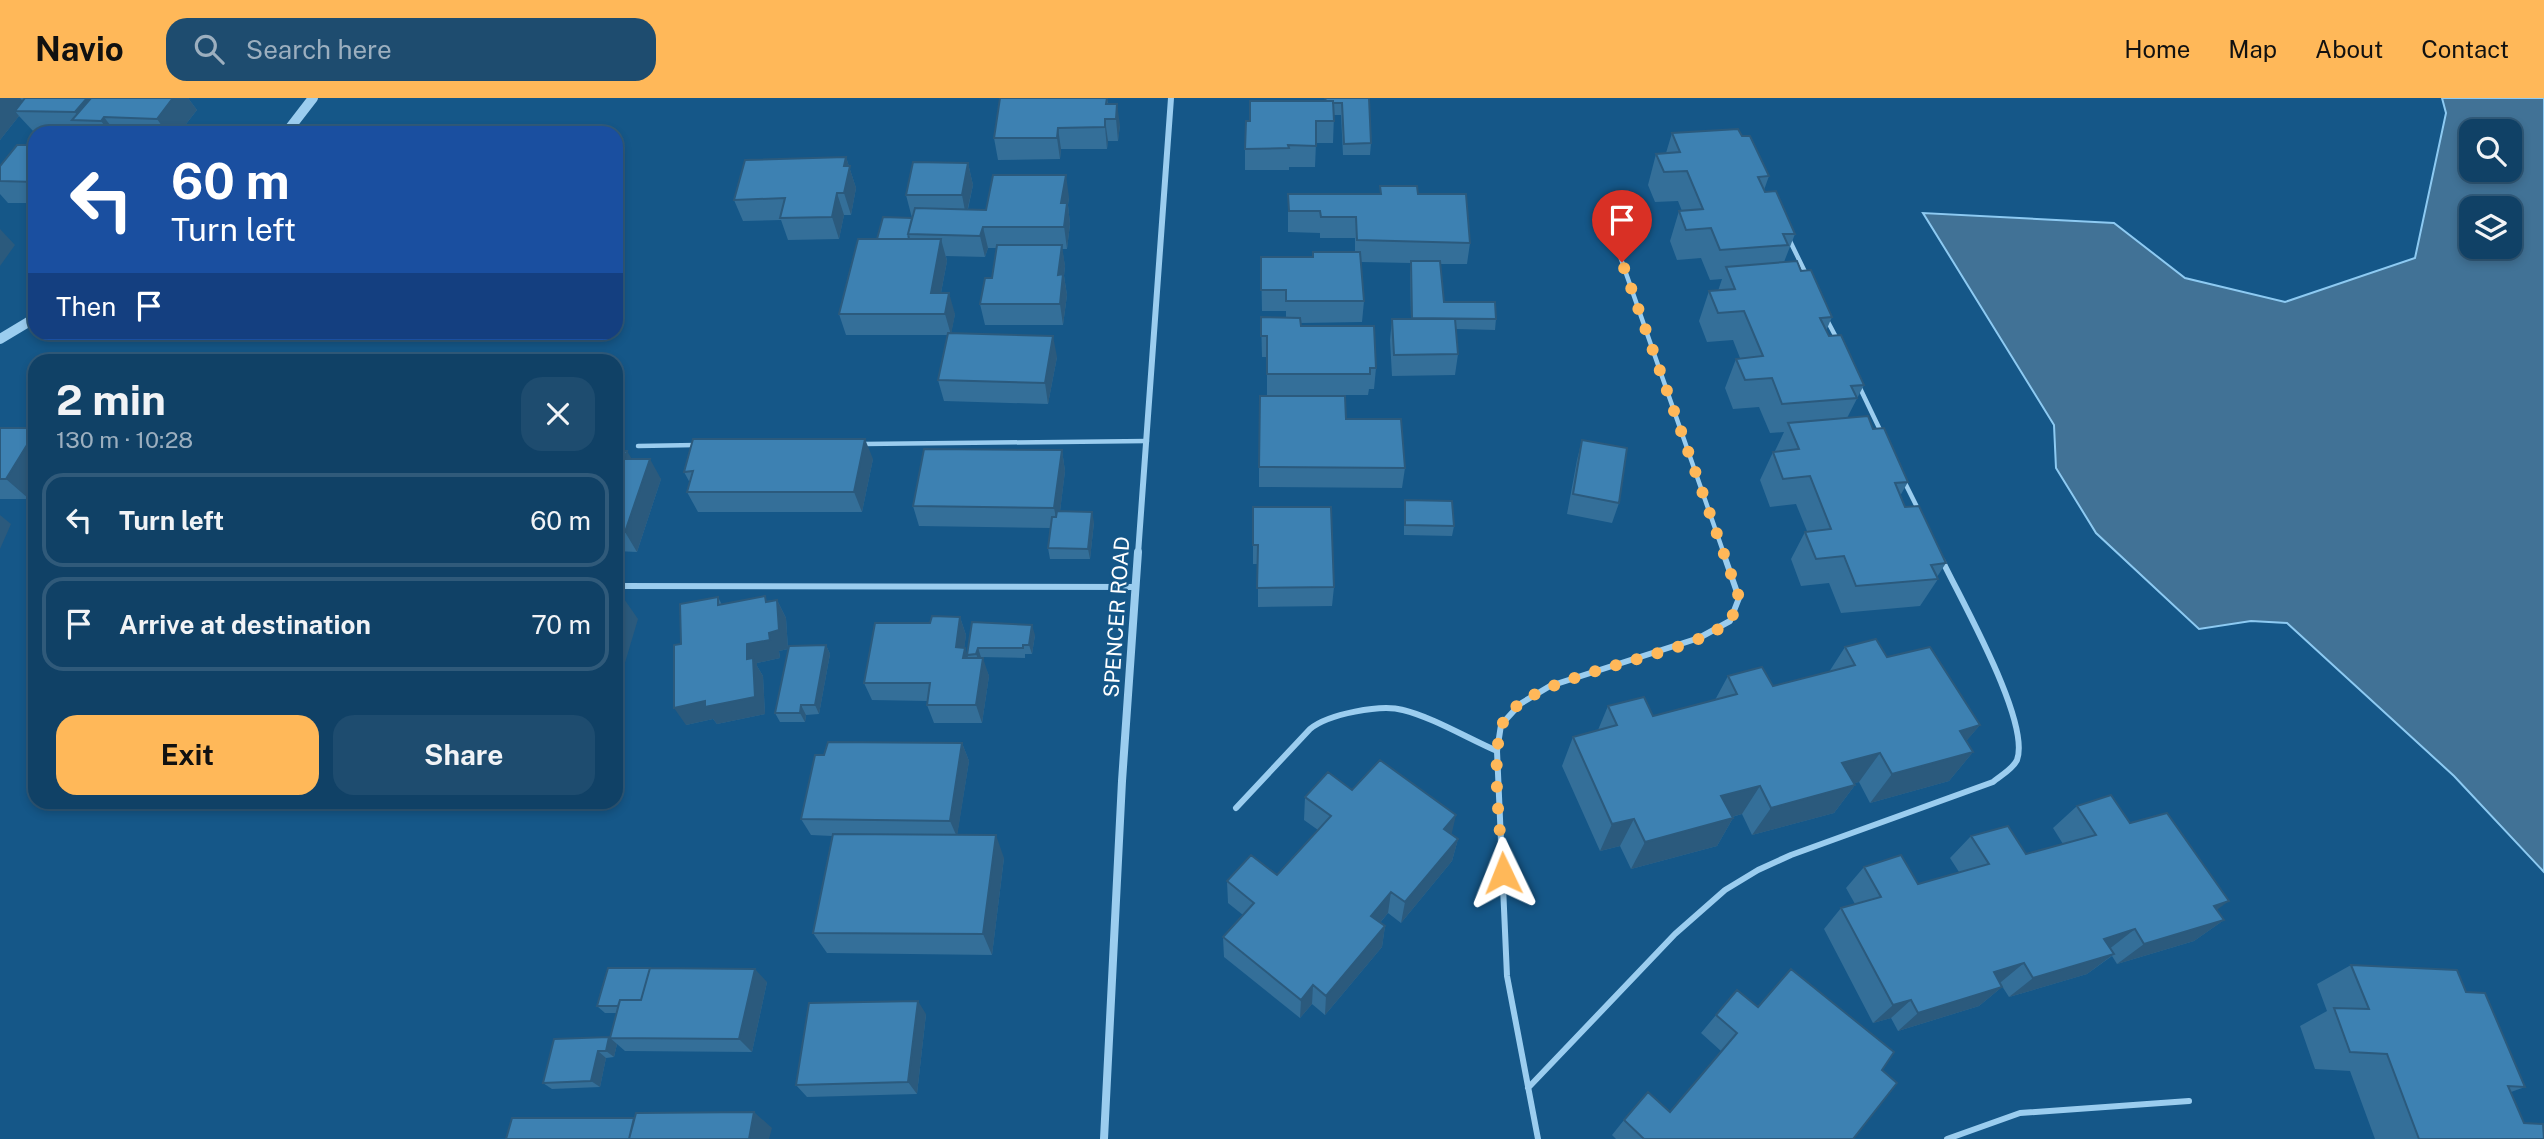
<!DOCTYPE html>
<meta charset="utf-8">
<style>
:root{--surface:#104166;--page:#1e4c6f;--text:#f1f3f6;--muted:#9cafbf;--line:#305a7a;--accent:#ffb859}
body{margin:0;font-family:"Public Sans",sans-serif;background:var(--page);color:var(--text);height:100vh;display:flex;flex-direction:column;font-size:26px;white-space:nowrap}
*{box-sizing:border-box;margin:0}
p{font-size:23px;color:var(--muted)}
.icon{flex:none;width:38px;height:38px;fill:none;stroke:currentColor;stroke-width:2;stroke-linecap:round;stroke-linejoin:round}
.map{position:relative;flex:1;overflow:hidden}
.panel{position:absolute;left:28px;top:256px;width:595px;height:455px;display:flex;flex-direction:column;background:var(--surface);border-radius:21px;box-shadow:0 4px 10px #0003,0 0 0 2px var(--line)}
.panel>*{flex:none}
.hud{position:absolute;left:28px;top:28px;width:595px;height:214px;border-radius:21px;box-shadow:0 4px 10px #0003,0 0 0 2px var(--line);background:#1a4fa0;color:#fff;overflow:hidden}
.buttons{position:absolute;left:2459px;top:21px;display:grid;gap:14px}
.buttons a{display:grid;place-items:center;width:63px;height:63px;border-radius:14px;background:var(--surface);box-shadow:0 4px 10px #0003,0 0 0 2px var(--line);font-size:35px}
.pin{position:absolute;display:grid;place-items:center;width:60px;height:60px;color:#fff;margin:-72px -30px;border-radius:50% 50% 50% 0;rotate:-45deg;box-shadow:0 0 7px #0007}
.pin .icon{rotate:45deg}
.me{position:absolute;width:77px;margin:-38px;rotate:358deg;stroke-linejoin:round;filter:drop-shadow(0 0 5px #0008)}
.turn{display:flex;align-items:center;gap:24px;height:147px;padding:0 28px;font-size:32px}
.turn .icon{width:91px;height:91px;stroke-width:2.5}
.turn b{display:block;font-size:49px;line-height:60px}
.then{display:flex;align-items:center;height:66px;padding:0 28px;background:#0003;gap:14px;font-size:26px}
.round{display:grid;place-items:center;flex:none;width:74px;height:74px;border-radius:21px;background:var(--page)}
.overview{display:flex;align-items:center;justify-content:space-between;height:119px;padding:0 28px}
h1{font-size:42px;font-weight:700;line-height:52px}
.cta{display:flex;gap:14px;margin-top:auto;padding:14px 28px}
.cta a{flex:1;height:80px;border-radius:21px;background:var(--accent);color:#111;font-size:28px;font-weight:700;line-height:80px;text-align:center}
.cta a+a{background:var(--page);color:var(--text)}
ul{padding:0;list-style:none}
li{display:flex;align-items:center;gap:21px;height:94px;margin:0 14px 10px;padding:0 14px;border:4px solid var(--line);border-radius:21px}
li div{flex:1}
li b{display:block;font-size:26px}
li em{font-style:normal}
header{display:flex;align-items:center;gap:42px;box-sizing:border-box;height:98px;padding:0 35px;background:var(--accent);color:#111}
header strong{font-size:33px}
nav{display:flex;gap:38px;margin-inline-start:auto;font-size:24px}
.search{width:490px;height:63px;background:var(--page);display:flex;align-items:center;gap:18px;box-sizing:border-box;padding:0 24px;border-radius:21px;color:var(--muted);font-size:26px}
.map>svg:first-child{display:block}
</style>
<header>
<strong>Navio</strong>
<div class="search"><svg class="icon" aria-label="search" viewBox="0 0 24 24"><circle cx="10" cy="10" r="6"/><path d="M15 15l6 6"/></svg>Search here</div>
<nav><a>Home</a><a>Map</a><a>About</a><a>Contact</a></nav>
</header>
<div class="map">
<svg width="2544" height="1041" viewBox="0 0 2544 1041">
<rect width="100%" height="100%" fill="#155788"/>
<!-- water -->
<path fill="#417296" stroke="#8dcaf2" stroke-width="2" fill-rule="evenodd" d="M2442 0H2544V774L2454 678 2287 525 2251 523 2199 531 2096 435 2056 370 2054 327 1923 115 2114 125 2185 180 2285 204 2415 160 2446 15ZM2471 33H2510V72H2471ZM2471 110H2510V149H2471Z"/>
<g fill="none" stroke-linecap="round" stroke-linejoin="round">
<!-- service-far1 -->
<path stroke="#9bcdef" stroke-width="4.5" d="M1613 138 1724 456
M1790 143 1807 178
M1827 222 1837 241
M1859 288 1882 336
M863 346 1147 343
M638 348 696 347
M1904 383 1920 415"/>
<!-- service -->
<path stroke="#9bcdef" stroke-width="6" d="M616 488 1136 489
M1236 710 1310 631C1328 616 1381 606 1403 612 1432 619 1469 641 1497 653
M1528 990 1675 836 1725 792 1758 772 1791 757 1993 684C2000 678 2013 671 2017 662 2031 624 1961 502 1942 462
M1538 1041 1507 878 1497 653 1501 627 1520 606 1550 588 1699 540 1730 523 1739 500 1723 454
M1947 1041 2020 1015 2189 1003"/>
<!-- minor-far1 -->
<path stroke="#9bcdef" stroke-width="6" d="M1138 456 1171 0"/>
<!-- minor -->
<path stroke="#9bcdef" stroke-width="8" d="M1104 1041 1122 683 1138 454"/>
<!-- tertiary -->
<path stroke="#9bcdef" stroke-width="10" d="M286 35 313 0
M0 241 35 220"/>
</g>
<!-- wall -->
<path fill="#346f99" d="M0 0H188L197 12 179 35 34 34 19 18 0 42Z
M1107 0 1108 6 1120 27 1118 43H1108L1107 51H1061L1060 61 998 62 994 40Z
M1325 0H1369L1371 45 1370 57H1343L1341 17H1334L1333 45H1316L1315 69H1289V72H1245V51L1250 23 1325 3Z
M1672 35 1742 38 1769 78 1764 92 1795 136 1784 164 1801 173 1832 219 1826 233 1829 238 1864 287 1847 320 1873 331 1908 384 1900 398 1905 409 1946 465 1937 479 1938 481 1920 508 1841 515 1829 485 1801 488 1791 461 1805 434 1807 433 1796 406 1770 409 1760 382 1773 354 1775 353 1784 334 1770 335 1759 309 1733 311 1725 290 1736 261 1740 260 1733 242 1707 244 1699 223 1709 193H1718L1722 181 1710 182 1701 160 1677 162 1670 143 1679 113H1682L1678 103 1655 104 1648 87 1656 56 1666 55Z
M35 47V105H8L0 96V68Z
M846 59 856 90 851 117H844L839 141 788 142 781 122 743 123 734 102Z
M968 65 973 87 968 111 986 112 1069 99 1068 107 1070 126 1067 151H1062L1065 168 1064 178 1067 197 1063 227H985L980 206 992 180 997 150H988L985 159 946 158 947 163 941 195 955 216 951 235 1057 259 1048 306 944 303 938 282 948 237H846L839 216 877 141 912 120 906 97Z
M1380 88 1418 96 1470 145 1467 166H1440L1444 204 1496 221 1495 232 1456 231 1458 256 1455 277 1392 278 1390 242 1392 221H1411L1410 174 1411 165 1361 164 1364 203 1362 224 1301 225V228L1376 270 1374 291H1369L1368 297H1267V259H1262L1261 219 1286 220V213H1262L1261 159H1313L1355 154V140H1320V135L1288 134V96H1380Z
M1346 321 1405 370 1402 390 1259 389V369Z
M0 330H35V391L29 401H0Z
M1582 342 1619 405 1612 425 1567 416 1577 362Z
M1062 352 1065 373 1060 413 1094 424 1090 461H1050L1048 450 1050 430 919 428 913 408Z
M616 353 632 361 661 381 637 454 616 453Z
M873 361 862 414H698L687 394 690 385 684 374Z
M1405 402 1454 428 1452 438 1404 437V412Z
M1253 409 1334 489 1332 508 1258 509V466H1253Z
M718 499 722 507 777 502 786 520 788 550 826 547 830 556 819 616 806 617 805 624H780L775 615 788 551 779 553 780 560 757 565V568L763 578 765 616 717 626 713 621 686 627 681 546Z
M960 519 966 537 964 550 967 556 972 524 1035 537 1032 556H1025V560L981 559 989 578 982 625H934L927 607V603L872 602 864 585 930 525Z
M1845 549 1887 559 1980 627 1966 643 1973 654 1949 683 1870 705 1859 684 1854 685 1855 687 1834 715 1752 737 1742 716 1732 719 1733 720 1717 748 1631 771 1620 748 1600 753 1562 668 1573 639 1598 632 1608 608 1653 618 1715 602 1728 578 1773 588 1829 574Z
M962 645 969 663 957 737 1004 760 992 857 827 855 813 835 832 738 811 737 801 721 824 657Z
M1352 692 1452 736 1458 741 1452 763 1401 825 1388 815 1380 825 1385 828 1382 849 1325 917 1312 906 1300 920 1224 859 1223 839 1243 817 1228 805 1227 783 1277 777 1318 732 1304 722 1305 699Z
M2077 708 2130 725 2217 812 2224 822 2194 843 2117 866 2112 858 2087 876 2009 899 2000 885 2002 889 1979 908 1898 933 1891 920 1873 925 1824 831 1841 810 1855 806 1846 790 1864 769 1918 786 1959 774 1950 760 1971 738 2026 756 2063 746 2053 730Z
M2351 867 2466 894 2525 989 2511 994 2524 1025 2544 1041H2375L2350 973 2315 971 2300 928 2327 913 2317 886Z
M767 884 752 954 625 953 617 946 614 959 606 960 600 989 552 991 543 985 610 940 617 915H605L597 908Z
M1758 909 1882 972 1853 1041H1616L1612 1037 1624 1022 1670 1014 1721 953 1701 935 1716 917Z
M926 916 917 996 807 999 796 987Z"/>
<!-- shaded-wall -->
<path fill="#2b5a7d" d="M0 0H20L27 8 15 13 19 18 0 42Z
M87 0H113L104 19 116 35H110L101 23H82L75 14Z
M173 0H188L197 12 179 35H167L157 21Z
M1117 6 1120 27 1118 43 1116 21Z
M1105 21 1108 43 1107 51 1105 29Z
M1058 30 1061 51 1060 61 1057 40Z
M846 59 856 90 851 117 844 95V68Z
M968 65 973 87 966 118 962 97Z
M1066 77 1069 99 1068 107 1070 126 1067 151 1061 105Z
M837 95 844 117 839 141 832 119Z
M983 129 988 150 985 159 980 138Z
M0 131 15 147 0 168Z
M941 141 947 163 937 216 931 195Z
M1062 147 1065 168 1064 178 1067 197 1063 227 1060 206 1058 177Z
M949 195 955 216 951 237 945 216Z
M1053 238 1057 259 1048 306 1045 285Z
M35 334V391L29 401 6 381Z
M865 341 873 361 862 414 854 394Z
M1062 352 1065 373 1058 430 1054 410Z
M627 353 639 373 624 361Z
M650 361 661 381 637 454 625 434Z
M1092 414 1094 424 1090 461 1088 451Z
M0 417 11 426 0 451Z
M620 495 638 521 616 595V509Z
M777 502 786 520 788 551 779 553 780 560 757 565V568L763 578 765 616 717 626 713 621 686 627 674 610 747 561V546Z
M960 519 966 537 962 568 956 549Z
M1032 527 1035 537 1032 556 1029 547Z
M826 547 830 556 819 616 815 607Z
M965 550 971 568 963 560Z
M978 550 981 559 980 566 976 556Z
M983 560 989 578 982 625 976 607Z
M801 607 806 617 805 624 800 615Z
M1980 627 1955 656 1960 633Z
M962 645 969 663 957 739 950 723Z
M1973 654 1949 683 1870 705 1892 676Z
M1880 655 1859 684 1822 694 1842 665Z
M1855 687 1834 715 1752 737 1771 710Z
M1760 688 1742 716 1705 726 1721 698Z
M1456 717 1451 739 1444 731Z
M1733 720 1717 748 1631 771 1645 744Z
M1634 721 1620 748 1600 753 1612 726Z
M996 737 1004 760 992 857 983 836Z
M1458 741 1452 763 1401 825 1405 804Z
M1391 794 1388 815 1368 839 1371 818Z
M2229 803 2200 824 2214 808Z
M2224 822 2194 843 2117 866 2144 846Z
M1385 828 1382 849 1325 917 1326 898Z
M2135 831 2108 852 2104 841Z
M2114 856 2087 876 2009 899 2033 880Z
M2024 865 2001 884 1971 893 1994 874Z
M755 871 767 884 752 954 739 941Z
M1313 887 1312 906 1300 920 1301 902Z
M2002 889 1979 908 1898 933 1918 915Z
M1911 902 1891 920 1873 925 1893 907Z
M918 903 926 916 917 996 908 984Z
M609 939 617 946 614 959 606 953Z
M598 953 606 960 600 989 591 983Z
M754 1014 772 1030 769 1041H749Z"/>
<!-- building -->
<path fill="#3d81b2" stroke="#2b5a7d" stroke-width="2" d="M25 0H87L75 14 15 13Z
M91 0H173L157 21 104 19 101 23 72 22Z
M1000 0H1107L1106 6H1117L1116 21H1105V29L1058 30 1057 40H994Z
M1325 0H1369L1371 45 1344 46 1342 5H1333V3H1326Z
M1250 3H1333L1334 23H1316V48L1288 47 1289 50 1245 51 1246 23H1250Z
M1738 31 1742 38H1750L1769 78 1758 79 1765 94 1776 93 1795 136H1783L1788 147 1720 152 1711 130 1686 132 1679 113 1703 111 1687 73 1664 74 1656 56 1680 54 1672 35Z
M17 47H35V84L0 83V68Z
M846 59 844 68H850L844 95H837L832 119 780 120 785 100 734 102 745 62Z
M913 64 968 65 962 97H906Z
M993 77H1066L1061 105H1067L1064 129H983L980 138 908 136 915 110 986 112Z
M1380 88H1417L1418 96H1466L1470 145 1357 142 1356 119H1321L1320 113H1289L1288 96H1381Z
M883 119 912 120 908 136 909 141H877Z
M858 141H941L931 195H949L945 216H839Z
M997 147H1062L1058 177 1063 176 1060 206H980L985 180H992Z
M1313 154H1360L1364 203H1286V192H1261V159H1313Z
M1411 163H1440L1444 204H1495L1496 221 1412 220Z
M1797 163 1801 173 1811 172 1832 219 1820 220 1829 238 1841 237 1864 287 1851 288 1857 300 1782 306 1772 280 1745 282 1736 261 1763 258 1744 213 1718 215 1709 193 1735 191 1726 169Z
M1261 219 1300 220 1301 228H1374L1376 270H1370V276H1267V238H1261Z
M1392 221H1455L1458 256 1394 257Z
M948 235 1053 238 1045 285 938 282Z
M1260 298H1345L1346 321H1401L1405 370 1259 369Z
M1868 318 1873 331 1884 330 1908 384 1895 385 1905 409 1919 408 1946 465 1931 467 1938 481 1856 488 1844 458 1816 461 1805 434 1831 431 1810 378 1783 381 1773 354 1799 351 1788 325Z
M0 330H35V334L6 381H0Z
M693 341H865L854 394H687L693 373 684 374Z
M1582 342 1627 350 1619 405 1573 396Z
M924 351 1062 352 1054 410 913 408Z
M616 353H627L624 361H650L625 434H616Z
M1405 402 1452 403 1454 428 1405 427Z
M1253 409H1331L1334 489 1257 490 1258 447H1253Z
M1057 413 1092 414 1088 451 1048 450 1052 419H1056Z
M616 495H620L616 509Z
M765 498 766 504 777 502 779 532 769 535 770 542 747 546V561L753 560 755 599 705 609V603L674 610V547L681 546 680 506 718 499V507Z
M932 518 960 519 956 549 965 550 963 560H983L976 607H927L930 585H864L875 525H930Z
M972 524 1032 527 1029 547H1023V550H978L976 556 967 557Z
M1876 541 1887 559 1930 549 1980 627 1960 633 1973 654 1892 676 1880 655 1842 665 1855 687 1771 710 1760 688 1721 698 1733 720 1645 744 1634 721 1612 726 1573 639 1617 627 1608 608 1644 599 1653 618 1737 596 1728 578 1762 569 1773 588 1855 567 1845 549Z
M826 547 815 607H801L800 615H775L789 548Z
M828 644 962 645 950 723 801 721 815 657H824Z
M1380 662 1456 717 1444 731 1458 741 1405 804 1391 794 1371 818 1385 828 1326 898 1313 887 1301 902 1223 839 1254 805 1227 783 1251 757 1277 777 1331 718 1305 699 1328 674 1352 692Z
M2111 697 2130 725 2167 715 2229 803 2214 808 2224 822 2144 846 2135 831 2104 841 2114 856 2033 880 2024 865 1994 874 2002 889 1918 915 1911 902 1893 907 1841 810 1881 799 1864 769 1901 757 1918 786 1989 766 1971 738 2008 728 2026 756 2096 737 2077 708Z
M833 736 996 737 983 836 813 835Z
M2351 867 2457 872 2466 894 2485 895 2525 989 2508 988 2524 1025 2543 1026 2544 1041H2419L2387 956 2350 954 2334 910 2369 911Z
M608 870H650L641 902H620L618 908H597Z
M650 870 755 871 739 941 610 940 620 902H641Z
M1791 871 1894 954 1882 972 1897 985 1853 1041H1644L1624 1022 1648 994 1670 1014 1737 935 1716 917 1737 892 1758 909Z
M918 903 908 984 796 987 809 905Z
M609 939 606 953H598L591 983 543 985 554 941Z
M754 1014 749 1041H629L636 1015Z
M512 1020H634L629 1041H506Z"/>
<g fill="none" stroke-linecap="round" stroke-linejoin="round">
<!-- route -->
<path stroke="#ffb859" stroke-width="12" stroke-dasharray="0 21.6" d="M1503 775C1501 736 1491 666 1501 630 1516 574 1685 563 1728 524 1734 519 1736 506 1739 499L1622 164"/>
</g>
<g text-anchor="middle" stroke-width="5" stroke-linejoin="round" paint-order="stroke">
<!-- street labels -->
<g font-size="21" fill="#fff" stroke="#155788">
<text transform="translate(1117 519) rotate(-86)" y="7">SPENCER ROAD</text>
</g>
</g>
</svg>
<div class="buttons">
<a><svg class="icon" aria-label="search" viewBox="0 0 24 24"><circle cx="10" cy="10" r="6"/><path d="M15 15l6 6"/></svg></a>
<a><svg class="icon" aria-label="layers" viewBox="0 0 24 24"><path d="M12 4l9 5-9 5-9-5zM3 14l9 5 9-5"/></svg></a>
</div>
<div class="pin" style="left:1622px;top:164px;background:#d93025"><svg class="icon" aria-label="arrive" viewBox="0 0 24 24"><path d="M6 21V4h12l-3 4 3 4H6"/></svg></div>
<svg class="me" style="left:1503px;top:775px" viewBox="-20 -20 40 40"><path d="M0-17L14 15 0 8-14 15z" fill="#ffb859" stroke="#fff" stroke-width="4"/></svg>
<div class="hud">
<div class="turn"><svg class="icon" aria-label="left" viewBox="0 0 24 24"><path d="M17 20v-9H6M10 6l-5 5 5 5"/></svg><div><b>60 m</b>Turn left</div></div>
<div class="then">Then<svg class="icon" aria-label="arrive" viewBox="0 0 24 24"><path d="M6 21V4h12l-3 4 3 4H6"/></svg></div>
</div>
<section class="panel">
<div class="overview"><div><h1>2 min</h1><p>130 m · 10:28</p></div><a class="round"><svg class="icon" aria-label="close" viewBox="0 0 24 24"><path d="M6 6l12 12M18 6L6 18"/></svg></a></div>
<ul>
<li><svg class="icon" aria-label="left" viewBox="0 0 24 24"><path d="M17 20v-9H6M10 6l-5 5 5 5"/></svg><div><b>Turn left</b></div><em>60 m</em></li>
<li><svg class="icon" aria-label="arrive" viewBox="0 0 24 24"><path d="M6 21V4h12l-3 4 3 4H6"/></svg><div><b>Arrive at destination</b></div><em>70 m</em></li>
</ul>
<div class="cta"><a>Exit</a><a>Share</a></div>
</section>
</div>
